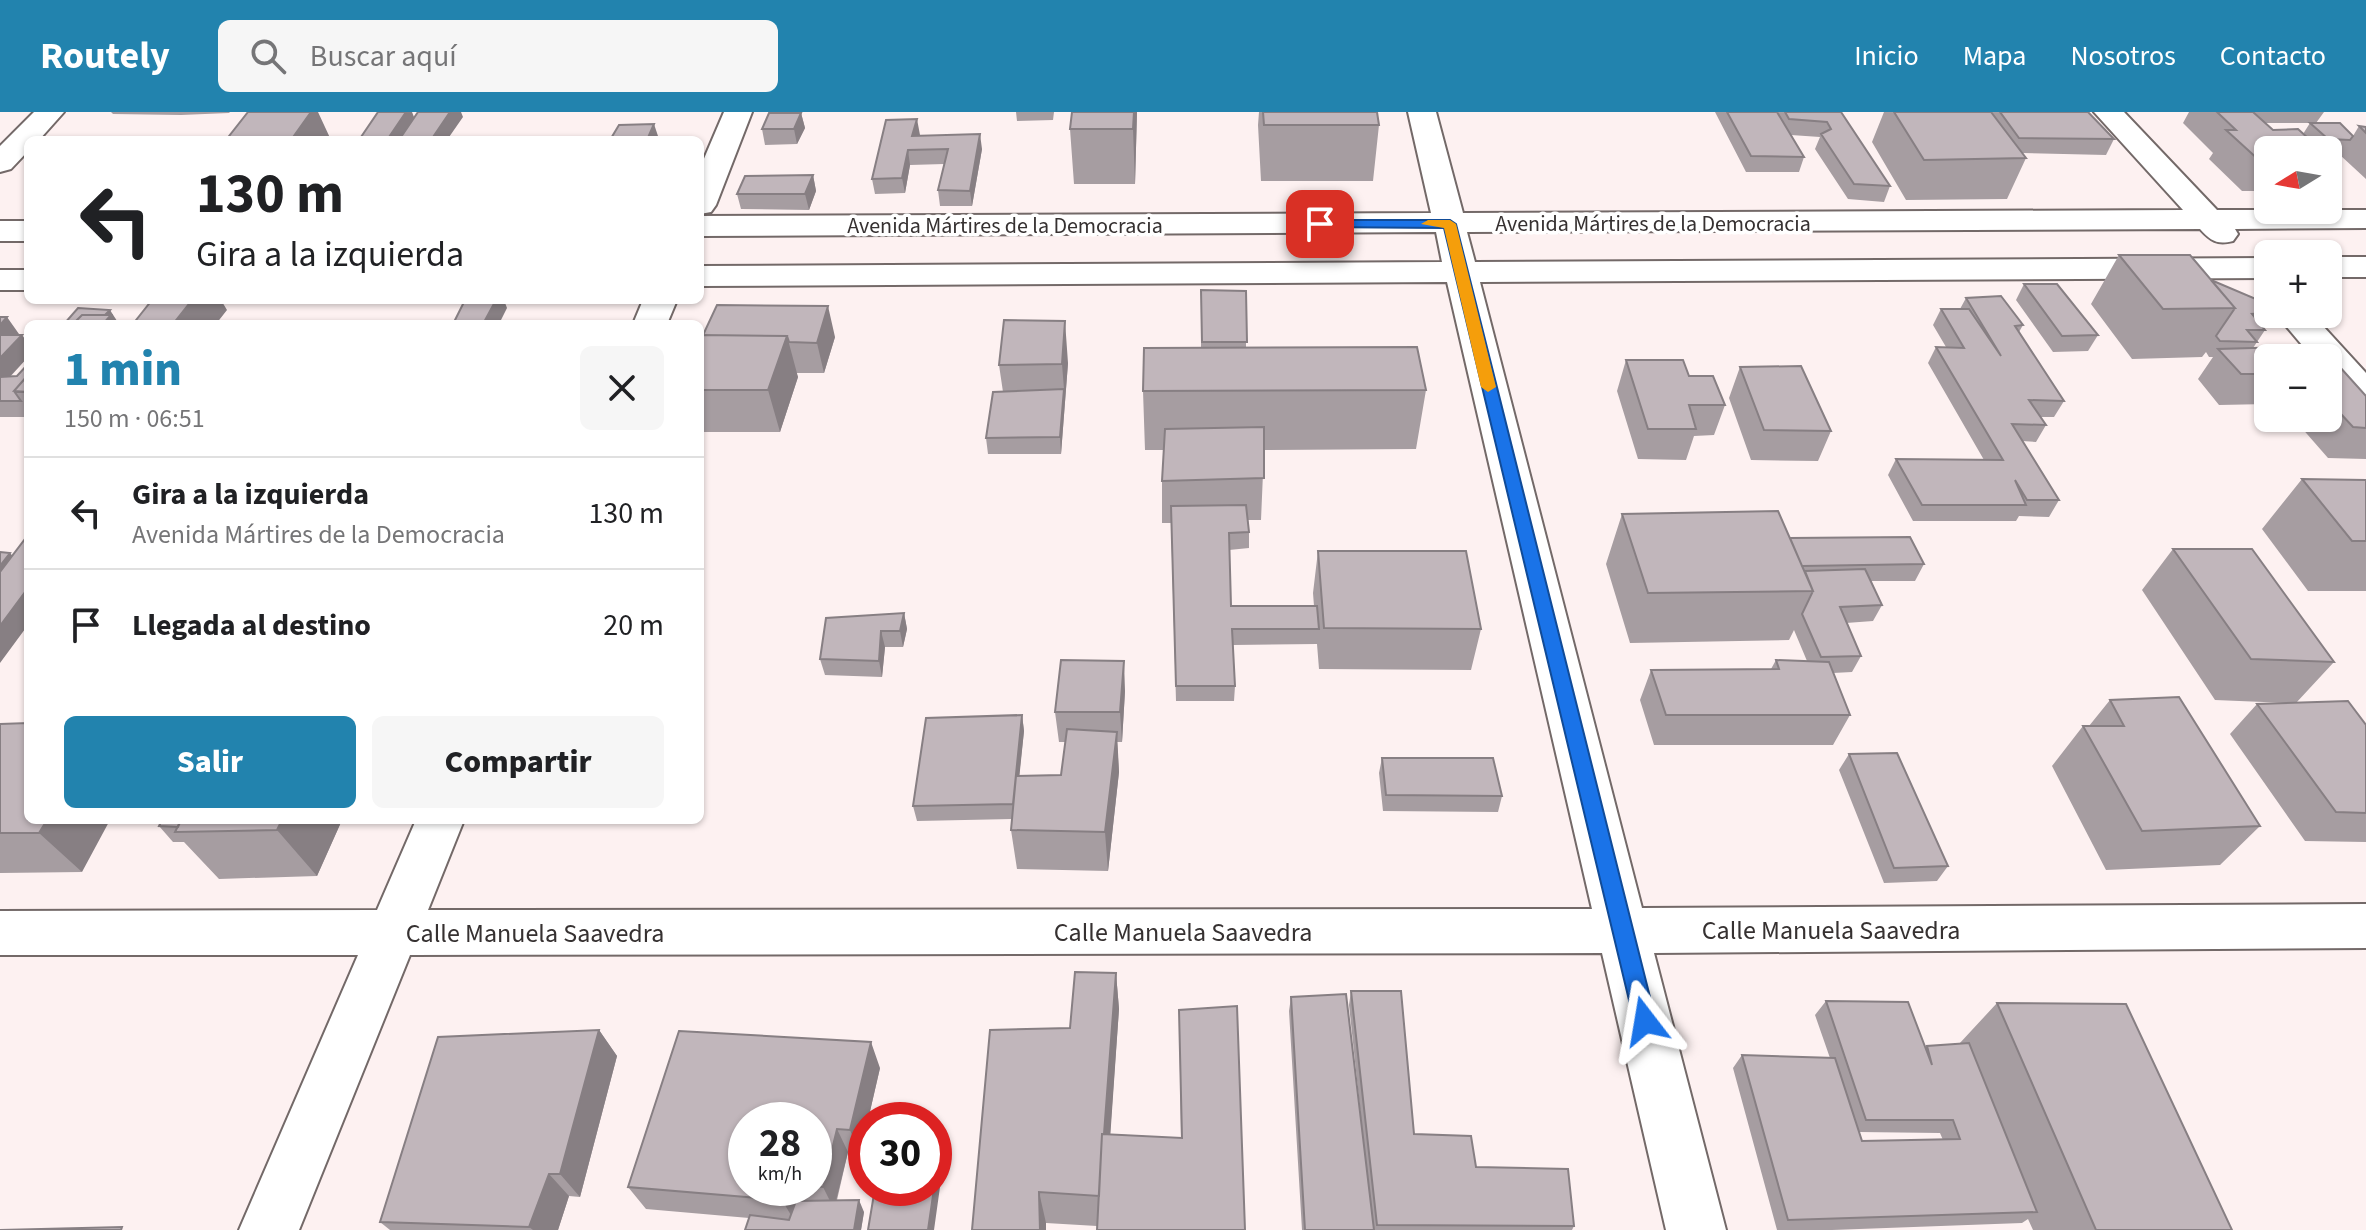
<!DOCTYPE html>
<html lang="es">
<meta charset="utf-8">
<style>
:root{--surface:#fff;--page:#f6f6f6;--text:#202124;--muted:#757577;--line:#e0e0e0;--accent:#2283ae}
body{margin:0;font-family:"Source Sans 3",sans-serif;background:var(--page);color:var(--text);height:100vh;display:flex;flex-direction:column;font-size:30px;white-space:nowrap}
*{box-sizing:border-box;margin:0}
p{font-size:26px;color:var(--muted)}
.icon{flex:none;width:44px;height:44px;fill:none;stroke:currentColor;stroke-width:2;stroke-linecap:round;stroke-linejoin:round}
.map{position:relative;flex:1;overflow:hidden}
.sheet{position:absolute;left:24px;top:208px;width:680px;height:504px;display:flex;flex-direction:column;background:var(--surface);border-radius:12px;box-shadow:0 2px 6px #0004}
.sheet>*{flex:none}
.guide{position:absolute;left:24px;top:24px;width:680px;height:168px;border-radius:12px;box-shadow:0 2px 6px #0004;background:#fff;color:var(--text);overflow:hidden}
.needle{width:52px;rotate:259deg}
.controls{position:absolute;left:2254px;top:24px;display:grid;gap:16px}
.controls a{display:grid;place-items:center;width:88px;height:88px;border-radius:12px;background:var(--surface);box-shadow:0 2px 6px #0004;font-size:40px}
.speed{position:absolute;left:728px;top:990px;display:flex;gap:16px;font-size:40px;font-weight:700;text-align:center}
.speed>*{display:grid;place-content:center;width:104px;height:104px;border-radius:50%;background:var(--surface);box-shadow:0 2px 6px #0004;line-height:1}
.speed small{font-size:20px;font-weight:400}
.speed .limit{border:12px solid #d22;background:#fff;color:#111}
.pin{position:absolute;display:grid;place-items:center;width:68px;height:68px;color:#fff;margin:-34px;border-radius:16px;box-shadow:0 4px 12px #0006}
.me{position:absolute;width:88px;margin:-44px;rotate:346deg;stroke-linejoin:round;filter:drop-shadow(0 0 6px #0008)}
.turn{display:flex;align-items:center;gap:28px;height:168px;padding:0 40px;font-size:36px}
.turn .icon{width:104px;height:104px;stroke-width:2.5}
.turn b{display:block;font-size:56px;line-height:68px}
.round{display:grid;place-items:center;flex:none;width:84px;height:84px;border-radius:12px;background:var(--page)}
.overview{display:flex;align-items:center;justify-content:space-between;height:136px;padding:0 40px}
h1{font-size:48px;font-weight:800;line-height:60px;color:var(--accent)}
.button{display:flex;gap:16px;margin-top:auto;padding:16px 40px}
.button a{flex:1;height:92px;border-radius:12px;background:var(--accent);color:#fff;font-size:32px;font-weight:800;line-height:92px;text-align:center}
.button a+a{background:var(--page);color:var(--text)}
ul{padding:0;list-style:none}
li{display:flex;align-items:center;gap:24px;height:112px;padding:0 40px;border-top:2px solid var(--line)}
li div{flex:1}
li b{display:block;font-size:30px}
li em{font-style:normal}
header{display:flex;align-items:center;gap:48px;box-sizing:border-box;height:112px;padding:0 40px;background:var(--accent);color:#fff}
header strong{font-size:38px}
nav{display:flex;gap:44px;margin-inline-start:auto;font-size:28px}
.search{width:560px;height:72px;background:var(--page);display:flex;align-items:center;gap:20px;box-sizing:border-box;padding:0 28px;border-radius:12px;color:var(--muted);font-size:30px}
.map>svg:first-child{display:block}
</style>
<header>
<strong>Routely</strong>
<div class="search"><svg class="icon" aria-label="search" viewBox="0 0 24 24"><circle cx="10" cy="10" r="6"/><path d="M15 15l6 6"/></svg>Buscar aquí</div>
<nav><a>Inicio</a><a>Mapa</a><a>Nosotros</a><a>Contacto</a></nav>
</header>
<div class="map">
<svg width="2366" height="1118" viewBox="0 0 2366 1118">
<rect width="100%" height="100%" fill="#fdf1f1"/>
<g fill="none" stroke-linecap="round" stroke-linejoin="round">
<defs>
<path id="minor" d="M34 0H64L39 28H28V39L11 57 0 60V34Z
M724 0H752L716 93 711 100 700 102V56Z
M1408 0H1436L1463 101 2183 98 2094 0H2124L2217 98H2366V116L2235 117 2238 122 2233 129C2217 133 2211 129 2200 117L1467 120 1475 150 2268 146V166L1480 170 1642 796 2366 792V836L1654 841 1726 1118H1666L1602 841 410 843 299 1118H239L358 843H0V799L377 798 416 708H464L428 798 1592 797 1447 170 700 174V154L1442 150 1436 120 700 124V104L1431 101Z
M0 109H28V129H0Z
M2328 145H2366V165H2328Z
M0 158H28V178H0Z
M643 188H677L667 212H633Z
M2276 202H2312L2366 261V294L2353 291 2328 263V246H2313Z"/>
</defs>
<!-- minor casing -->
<use href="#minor" stroke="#736968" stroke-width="4"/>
<!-- minor -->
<use href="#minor" fill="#fff" fill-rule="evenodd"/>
</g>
<!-- wall -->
<path fill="#a69da1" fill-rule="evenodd" d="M111 0H230L229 1 181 3 113 2Z
M1016 0H1054L1053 8 1017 9Z
M1137 0 1135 72H1074L1070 17Z
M1259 0H1377L1379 13 1373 69H1261L1258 13Z
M1715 0H1841L1890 74 1884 90 1848 87 1815 37 1820 25 1791 23 1804 45 1799 60H1746Z
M1884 0H2088L2114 27 2106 43 2022 41 2026 46 2007 87 1906 88 1872 30Z
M2189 0H2324L2316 11 2353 24 2359 14 2366 15V67L2340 43H2328V38H2268V79H2242L2209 47 2213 41 2183 11ZM2265 11H2310L2303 22 2273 18Z
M801 1 805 16 797 32 765 33 762 17Z
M920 23 919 24 982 37 972 94H940L938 78 944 52 910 53 905 81 875 82 872 67Z
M2328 44 2335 50 2328 60Z
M813 63 816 79 809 98 741 97 737 82Z
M2119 143H2190L2211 168 2263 190 2268 196V202H2272L2263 215 2265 218 2253 236 2321 234 2366 284V347L2328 346 2293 306H2328V246H2268V292L2219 293 2198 267 2213 245H2209L2206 240 2202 245 2132 247 2091 192Z
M2024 172 2098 223 2088 239 2053 240 2016 188Z
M1201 178 1246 179V236L1426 278 1416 337 1264 338 1261 408H1248L1249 420V436L1229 438 1231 494H1314L1313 481 1318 439 1481 517 1471 558 1319 557 1317 532 1233 533 1235 574 1234 589H1176L1171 411H1162V369L1164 338H1145L1143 279 1201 236Z
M1966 186 2023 213 2019 220 2064 289 2054 305H2040L2046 313 2036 330 2022 329 2059 388 2049 405 2019 404 2016 409H1913L1888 363 1896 347 1984 348 1928 251 1936 235H1946L1933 213 1941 197H1960Z
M0 205 28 231V245L10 265 17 264 28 252V305H0Z
M700 223 835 225 824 261H796L798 265 780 320H700Z
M1626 248 1689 264 1725 293 1714 323 1694 324 1686 348 1638 347 1617 279Z
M1068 251 1061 342H988L986 326 1003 280 999 253Z
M1740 255 1831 319 1818 349 1751 348 1729 286Z
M2302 367 2366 368V479H2308L2262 417Z
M1622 402 1790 426 1924 452 1915 469H1871L1882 493 1873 509 1846 511 1861 544 1852 560 1833 561 1850 603 1833 633H1654L1640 588 1651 558 1771 557 1776 548 1807 549 1794 518 1789 528 1630 531 1606 452Z
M2173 437 2334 550 2296 591 2366 613V730L2305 729 2230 622 2257 592 2289 591 2215 588 2142 478Z
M904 501 907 517 903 535H885L882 565 825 563 820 547Z
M1125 579 1122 630H1117L1119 660 1108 759 1017 757 1011 718 1012 707 917 709 913 694 1022 603 1024 619 1019 664 1061 663 1065 630H1059L1055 600Z
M2110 588 2260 714 2220 753 2106 758 2052 654 2083 614H2089Z
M0 612 82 760 0 761Z
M1849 642 1948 754 1937 769 1884 771 1839 658Z
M1382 646 1502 684 1498 700 1383 699 1379 661Z
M342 708 317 764 219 767 184 730H173L159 714Z
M1116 861 1119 897 1110 1022 1181 1026 1179 898 1245 1118 1097 1114 1046 1111 972 1118Z
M1351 879 1414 1022 1476 1055 1574 1114 1572 1118H1302L1289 899 1291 885 1365 1043 1349 893Z
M1826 889 1925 936 1927 934 1959 932 1997 891 2232 1118H2033L2028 1107 2022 1111 1832 1118H1777L1733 956 1742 943 1830 946 1815 903ZM1859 1020 1940 1021 1943 1028 1862 1029Z
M599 918 617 944 580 1085 569 1084 558 1118H390L380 1110Z
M880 956 868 1008H866L860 1042 848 1040 837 1088 864 1100 861 1118H745L749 1106 646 1097 628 1075ZM814 1008V1076H746Z"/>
<!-- shaded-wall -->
<path fill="#877f83" d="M311 0H318L331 28H291Z
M406 0H412L416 10 404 28H387Z
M450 0H461L463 5 447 28H431Z
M1134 0H1137L1135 72 1133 17Z
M801 1 805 16 797 32 794 17Z
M917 7 920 23 915 39 912 24Z
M654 12 659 27 647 28Z
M980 22 982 37 972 94 970 79Z
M908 38 910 53 905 81 902 66Z
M813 63 816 79 809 98 805 82Z
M192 188H221L227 198 216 212H173Z
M496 188H504L507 196 499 212H483Z
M828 194 835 225 824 261 817 231Z
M110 198 119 212H97Z
M7 205 19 222 1 241 0 239V213Z
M1065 209 1068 251 1061 342 1060 325 1064 277 1062 252Z
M22 223 28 231V245L0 275V246Z
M787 224 798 265 780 320 768 278Z
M10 441 24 457 0 489V454Z
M28 476V513L0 551V514Z
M904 501 907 517 903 535 900 519Z
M881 519 885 535 882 565 879 549Z
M1124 549 1125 579 1122 630 1120 600Z
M1022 603 1024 619 1015 707 1013 692Z
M1117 620 1119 660 1108 759 1105 720Z
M47 708H110L82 760 39 721Z
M282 708H342L317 764 277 718Z
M1116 861 1119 897 1104 1115 1100 1084Z
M599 918 617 944 580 1085 560 1062Z
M871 930 880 956 868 1008H866V1018L860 1042 850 1018Z
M837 1017 848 1040 834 1097 823 1075Z
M549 1062 569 1084 558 1118H533L529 1115Z
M936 1063 940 1075 934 1118H928Z
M784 1076H790L799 1092 795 1110 782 1088Z
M1039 1080 1046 1111V1118H1040Z
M859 1088 864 1100 861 1118H854Z"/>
<!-- building -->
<path fill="#c1b6bb" stroke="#877f83" stroke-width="2" d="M248 0H311L291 28H226Z
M378 0H406L387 28H359Z
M418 0H450L431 28H399Z
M1072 0H1134L1133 17H1070Z
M1263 0H1377L1379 13H1264Z
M1727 0H1777L1804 45 1751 44Z
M1785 0H1841L1890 74 1854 72 1821 22 1831 17 1827 10 1789 7Z
M1894 0H1991L2026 46 1924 48Z
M2000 0H2088L2114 27 2019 26Z
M2217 0H2253L2273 18 2298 17 2321 38H2268V50L2260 49 2226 18H2236Z
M769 1H801L794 17H762Z
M917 7 912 24 980 22 970 79 938 78 948 37 908 38 902 66 872 67 886 8Z
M2310 11H2340L2353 24 2350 28 2328 27Z
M654 12 647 28H610L619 13Z
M2359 14 2366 15V21Z
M2328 44 2335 50H2328Z
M813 63 805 82H737L745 64Z
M2119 143H2190L2235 196 2163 197Z
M2211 168 2263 190 2268 196V201L2252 202 2265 218H2247L2257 230 2220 229 2216 224 2235 196Z
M2024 172H2057L2098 223 2062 224Z
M1201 178 1246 179 1247 230H1202Z
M2001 184 2023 213 2015 214 2064 289 2029 288 2046 313 2012 312 2059 388H2027L2015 368 2026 393H1922L1896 347 2003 348 1936 235 1964 236 1941 197H1969L2001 244 1966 186Z
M152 188H192L173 212H133Z
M465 188H496L483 212H453Z
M717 193 828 194 817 231 789 230 787 224 703 223Z
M78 196 110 198 105 203H82L73 212H64Z
M82 203H111L103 212H73Z
M0 205H7L0 213Z
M1004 208 1065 209 1062 252 999 253Z
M0 223H22L0 246Z
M700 223 787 224 768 278H700Z
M2321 234 2366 284V316L2353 315 2328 288V246H2268V262H2241L2218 237Z
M1417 235 1426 278 1143 279 1144 236Z
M1626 248H1683L1689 264H1713L1725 293H1689L1696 317H1648Z
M28 252V263L14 279 21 289H0V265L17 264Z
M1801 254 1831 319 1764 318 1740 255Z
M28 263V280L14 279Z
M1064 277 1060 325 986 326 993 280Z
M1264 315V366L1162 369 1165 317Z
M2302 367 2366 368V429H2352Z
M1246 393 1249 420 1229 421 1231 494H1317L1319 517H1232L1235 574H1176L1171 394Z
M1778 399 1813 479 1648 481 1622 402Z
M28 423V476L0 514V460Z
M1910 425 1924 452 1802 454 1790 426Z
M2173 437H2252L2334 550 2251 547Z
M1318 439H1466L1481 517 1324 516Z
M0 440 10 441 0 454Z
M1865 457 1882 493 1840 495 1861 544 1821 545 1802 502 1813 479 1805 459Z
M904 501 900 519H881L879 549 820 547 826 506Z
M1061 548 1124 549 1120 600H1055Z
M1776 548 1829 550 1850 603H1666L1651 558 1779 557Z
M2179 585 2260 714 2142 719 2083 614H2124L2110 588Z
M2348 589 2366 613V701L2336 700 2257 592Z
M1022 603 1013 692 913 694 926 606Z
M28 611V708H47L39 721H0V612Z
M1067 617 1117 620 1105 720 1011 718 1016 664 1061 663Z
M1897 641 1948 754 1894 756 1849 642Z
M1382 646H1493L1502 684 1386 683Z
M162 708H181L178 715 159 714Z
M181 708H282L277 718 175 720Z
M1075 860 1116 861 1104 1022H1102L1099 1084 1039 1080 1040 1118H972L990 918 1070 916Z
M1351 879H1401L1414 1022 1471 1024 1476 1055 1568 1057 1574 1114 1377 1113Z
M1346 882 1374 1118H1305L1291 885Z
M1826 889 1908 890 1932 953 1927 934 1969 931 2037 1100 1788 1108 1742 943 1835 946 1862 1029 1960 1027 1953 1008H1866Z
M1997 891 2126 892 2232 1118H2096Z
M1237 894 1245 1118H1097L1102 1022 1182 1026 1179 898Z
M599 918 560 1062H549L529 1115 380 1110 438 925Z
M679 919 871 930 850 1018 837 1017 823 1075 814 1074V1008H746V1076H784L782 1088 628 1075Z
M934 1063H936L928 1118H868L875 1076H934Z
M859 1088 854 1118H745L750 1103 789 1108 796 1089Z
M122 1115 121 1118H0Z"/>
<!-- route -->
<path fill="#1a73e8" stroke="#114b97" stroke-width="2" d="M1320 108H1450L1456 112 1656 909 1652 916 1645 919 1637 916 1634 909 1444 116 1316 115V109Z"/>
<!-- slow -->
<path fill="#f59e0b" d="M1450 108 1456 112 1496 275 1488 280 1481 275 1444 116 1421 112 1428 108Z"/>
<g text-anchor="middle" stroke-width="7" stroke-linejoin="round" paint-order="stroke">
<!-- far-street labels -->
<g font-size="22" fill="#363131" stroke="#fff">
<text x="1653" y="119">Avenida Mártires de la Democracia</text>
<text x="1005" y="121">Avenida Mártires de la Democracia</text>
</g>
<!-- street labels -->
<g font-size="26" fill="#363131" stroke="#fff">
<text x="1831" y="827">Calle Manuela Saavedra</text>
<text x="1183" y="829">Calle Manuela Saavedra</text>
<text x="535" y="830">Calle Manuela Saavedra</text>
</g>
</g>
</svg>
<div class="controls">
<a><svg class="needle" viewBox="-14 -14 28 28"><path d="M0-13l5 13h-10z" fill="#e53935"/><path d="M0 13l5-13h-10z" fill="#757577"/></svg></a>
<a>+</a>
<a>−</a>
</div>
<div class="speed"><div>28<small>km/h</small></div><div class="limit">30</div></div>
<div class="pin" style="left:1320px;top:112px;background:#d93025"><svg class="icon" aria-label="arrive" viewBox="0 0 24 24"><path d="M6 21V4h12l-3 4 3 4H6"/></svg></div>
<svg class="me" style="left:1645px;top:909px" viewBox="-20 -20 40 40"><path d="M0-17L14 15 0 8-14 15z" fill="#1a73e8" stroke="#fff" stroke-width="4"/></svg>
<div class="guide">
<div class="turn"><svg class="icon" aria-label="left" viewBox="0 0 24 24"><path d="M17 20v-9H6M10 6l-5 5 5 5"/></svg><div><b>130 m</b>Gira a la izquierda</div></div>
</div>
<section class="sheet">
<div class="overview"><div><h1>1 min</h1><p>150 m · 06:51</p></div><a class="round"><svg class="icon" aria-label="close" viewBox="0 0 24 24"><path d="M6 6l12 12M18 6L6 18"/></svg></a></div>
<ul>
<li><svg class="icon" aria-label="left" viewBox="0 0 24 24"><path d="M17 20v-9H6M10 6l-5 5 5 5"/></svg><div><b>Gira a la izquierda</b><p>Avenida Mártires de la Democracia</p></div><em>130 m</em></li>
<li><svg class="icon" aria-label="arrive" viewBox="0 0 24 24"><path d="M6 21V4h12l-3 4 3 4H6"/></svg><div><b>Llegada al destino</b></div><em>20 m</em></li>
</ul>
<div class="button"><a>Salir</a><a>Compartir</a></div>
</section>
</div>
